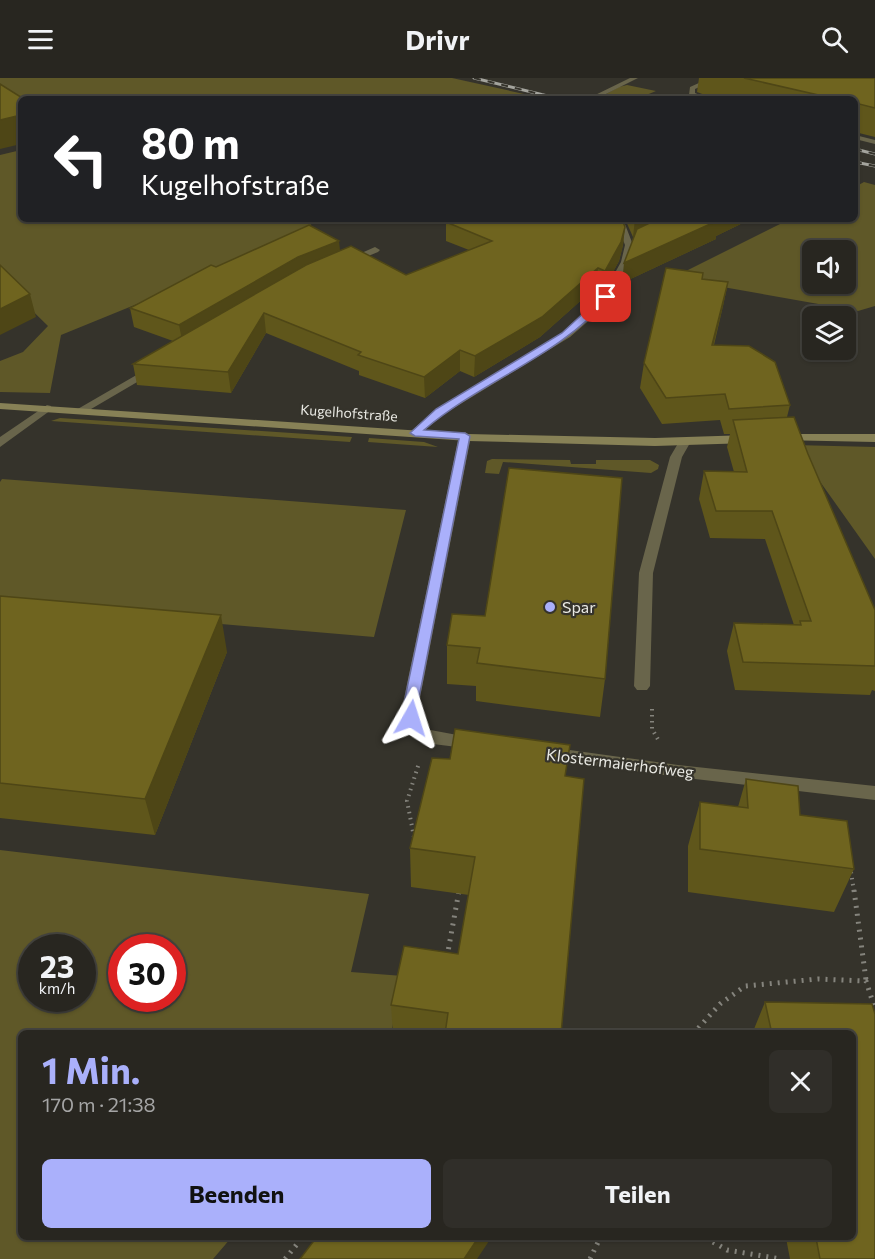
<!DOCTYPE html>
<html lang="de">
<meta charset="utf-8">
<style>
:root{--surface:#282620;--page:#302e29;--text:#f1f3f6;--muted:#a5a5a5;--line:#44433e;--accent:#aab0fb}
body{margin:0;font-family:Commissioner,sans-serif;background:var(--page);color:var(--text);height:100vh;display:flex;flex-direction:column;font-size:22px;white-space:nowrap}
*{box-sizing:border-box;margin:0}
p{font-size:20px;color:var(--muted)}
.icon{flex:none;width:33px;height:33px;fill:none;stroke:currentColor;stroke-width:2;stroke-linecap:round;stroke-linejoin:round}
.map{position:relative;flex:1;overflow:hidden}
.details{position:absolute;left:18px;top:952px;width:838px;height:210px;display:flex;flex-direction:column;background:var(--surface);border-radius:9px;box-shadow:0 2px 4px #0004,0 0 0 2px var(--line)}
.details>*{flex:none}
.guide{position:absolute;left:18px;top:18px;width:840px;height:126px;border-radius:9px;box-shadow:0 2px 4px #0004,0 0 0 2px var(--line);background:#202124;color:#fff;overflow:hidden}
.tools{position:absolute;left:802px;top:162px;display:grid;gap:12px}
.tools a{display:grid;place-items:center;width:54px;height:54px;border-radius:9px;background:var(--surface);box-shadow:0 2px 4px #0004,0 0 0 2px var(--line);font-size:30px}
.speed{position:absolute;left:18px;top:856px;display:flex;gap:12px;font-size:30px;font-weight:700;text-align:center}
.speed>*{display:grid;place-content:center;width:78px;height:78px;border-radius:50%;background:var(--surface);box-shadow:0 2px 4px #0004,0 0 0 2px var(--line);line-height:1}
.speed small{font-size:15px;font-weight:400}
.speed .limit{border:9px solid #d22;background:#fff;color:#111}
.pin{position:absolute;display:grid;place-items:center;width:51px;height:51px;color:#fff;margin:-26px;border-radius:12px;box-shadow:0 3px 9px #0006}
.me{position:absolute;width:66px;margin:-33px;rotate:6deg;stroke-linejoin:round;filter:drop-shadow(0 0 4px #0008)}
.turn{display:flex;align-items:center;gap:21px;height:126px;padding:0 24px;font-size:27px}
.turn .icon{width:78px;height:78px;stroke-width:2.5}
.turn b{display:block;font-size:42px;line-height:51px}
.round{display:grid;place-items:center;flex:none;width:63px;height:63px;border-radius:9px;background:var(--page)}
.headline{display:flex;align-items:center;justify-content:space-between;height:102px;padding:0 24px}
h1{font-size:36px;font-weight:700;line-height:45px;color:var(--accent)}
.action{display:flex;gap:12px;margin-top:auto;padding:12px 24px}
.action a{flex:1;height:69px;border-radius:9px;background:var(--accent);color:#111;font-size:24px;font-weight:700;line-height:69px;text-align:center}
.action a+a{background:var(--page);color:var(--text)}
header{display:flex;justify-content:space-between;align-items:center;height:78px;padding:0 24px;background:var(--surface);font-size:27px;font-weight:700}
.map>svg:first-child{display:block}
</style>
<header><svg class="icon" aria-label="menu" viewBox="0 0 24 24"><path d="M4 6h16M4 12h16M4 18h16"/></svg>Drivr<svg class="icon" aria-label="search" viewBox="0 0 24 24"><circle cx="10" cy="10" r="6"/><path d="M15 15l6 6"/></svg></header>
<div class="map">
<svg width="875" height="1181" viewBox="0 0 875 1181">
<rect width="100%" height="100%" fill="#35332b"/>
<!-- green -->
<path fill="#5f5828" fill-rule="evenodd" d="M0 0H452L547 21H21L0 10Z
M627 7 656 13 644 18 654 21H597L619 9Z
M21 72V141H319L277 169 61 257 50 315 0 314V283L23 274 48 248 0 201V77Z
M864 104 875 107V228L858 233 672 200 790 141H855V109ZM813 172H846V206H813Z
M60 340 352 359 350 364 51 343Z
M369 360 424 364 438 369 368 364Z
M794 367 875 369V481Z
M492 381 570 382 571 386H596V382H650L659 387 658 391 651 395 503 384 499 396 485 395 487 383Z
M2 401 406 432 374 559 0 527V404Z
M0 772 369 816 351 894 403 898 391 955 21 956V1160H231L213 1181H0ZM32 870H82V921H32ZM122 870H172V921H122Z"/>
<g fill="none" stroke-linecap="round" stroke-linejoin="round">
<!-- path-far1 -->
<path stroke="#85847d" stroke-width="4" stroke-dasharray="1.5 4.5" stroke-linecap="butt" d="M652 631V651L659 663
M414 759 407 723 419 685
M851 794 854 814"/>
<!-- path -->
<path stroke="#85847d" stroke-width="5" stroke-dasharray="2 6" stroke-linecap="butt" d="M854 812 866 902
M447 879 459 813
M693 956 720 926 745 908 818 901 866 903 875 931
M706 1160 727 1172 781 1181
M285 1181 302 1160
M590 1181 600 1160"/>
<!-- lane -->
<path fill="#69654b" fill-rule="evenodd" d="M710 0H719L695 11V15L709 21 689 17 690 9Z
M855 57 875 62V66L855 61Z
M375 169 380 172 378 174 349 186 341 184Z
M152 288 156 289V293L86 334 82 335 76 332Z
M684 361 690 365 682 379 653 495 650 608 647 612H637L634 608 639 495 670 379 680 362Z"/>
<!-- street -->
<path fill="#69654b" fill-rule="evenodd" d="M630 0H638L596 21H587Z
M615 141H623L633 167 631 184 609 221 593 239 570 259 444 336 419 357H411V353L436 332 562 255 585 235 602 218 621 184 625 167Z
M47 327 51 328V332L0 369V359Z
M465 354 471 358 419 625V640L425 651 479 661 481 665 479 669 473 671 433 666 413 659 403 640V625L459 358Z
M548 669 678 687 875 708V722L678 699 548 681 542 679 540 675 542 671Z"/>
<!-- secondary -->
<path fill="#878156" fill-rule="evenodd" d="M0 325 468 356 655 360 749 357 755 361 749 365 655 368 468 363 0 331Z
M782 356H875V364L778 362 776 360Z"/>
<defs>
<path id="rail" d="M474 0 560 21
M855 71 875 76
M855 84 875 88"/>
</defs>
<!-- rail casing -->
<use href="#rail" stroke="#a4a49d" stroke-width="3"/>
<!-- rail -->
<use href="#rail" stroke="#35332b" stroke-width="2" stroke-dasharray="7" stroke-linecap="butt"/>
</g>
<!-- wall -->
<path fill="#5f561b" d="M699 0H875V59L855 54V21H718L710 19 697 14Z
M625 141H751L716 158V161L622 205 634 158 633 159Z
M446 144 625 149 623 167 619 183 603 212 596 209 540 259 474 299 460 293 425 320 359 297V293L266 255 231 315 137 307 133 286 173 263 134 249 130 230 340 173 406 197 469 172 446 163Z
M702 201 728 204 723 228 714 267 790 327 787 339 808 376 875 532V613L872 612 870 617 735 612 727 573 734 545 794 547 765 461 710 460 699 421 704 393 734 394 727 369 730 356H724L720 342 662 346 640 310 644 285Z
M0 518 227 574 155 757 0 740Z
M452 536 605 601 600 639 476 623V608L447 606V567Z
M566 698 561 956H393L391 927 458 876 469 817 411 809 410 770Z
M746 701 854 791 834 834 688 814V768L700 724 738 729Z
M765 924 872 926 875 936V1181H790L786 1160H854V956H752Z"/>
<!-- shaded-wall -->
<path fill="#4e4616" d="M21 37V66L0 71V42Z
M635 141H673L633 159Z
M716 141H751L716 158V161L622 205 624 185Z
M625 149 623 167 619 183 603 212 605 193Z
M339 163 341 181 183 267 179 247 298 179Z
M598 190 596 209 540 259 474 299 475 278Z
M728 204 723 228 707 292 712 267Z
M30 216 36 239 0 257V231Z
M264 235 266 255 231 315 228 294Z
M460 272V293L425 320 424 299Z
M221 537 227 574 155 757 145 721Z
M478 1160H491L477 1181H464Z"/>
<!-- building -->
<path fill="#6f641f" stroke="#4e4616" stroke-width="1.5" d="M744 0H875V30L855 25V21H836Z
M0 6 24 21H21V37L0 42Z
M455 141H622L625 149 621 164 605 193 598 190 542 239 475 278 460 272 424 299 358 277 361 274 264 235 228 294 133 286 306 187 351 168 406 197 492 163 446 144Z
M658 141H716L719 142 624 185 637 151Z
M309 147 339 163 298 179 179 247 130 230 211 187 216 189Z
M0 187 30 216 0 231Z
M666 190 703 195 702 201 728 204 712 267 749 268 775 284 790 327 729 331 725 316 666 320 644 285Z
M794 339 808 376 875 532V588L743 584 734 545 801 547 800 543H811L772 433H716L704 393 747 394 733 342Z
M509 390 622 400 605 601 477 585 480 570 447 567 452 536 485 538Z
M0 518 221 537 145 721 0 705Z
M455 651 570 667 565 698 584 701 561 956H445L448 935 391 927 404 868 458 876 475 779 410 770 432 680 450 681Z
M746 701 798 708 800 737 847 743 854 791 700 771V724L748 730Z
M765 924 872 926 875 936V1181H820L816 1160H854V956H772Z
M316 1160H478L464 1181H300Z"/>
<!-- route -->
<path fill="#aab0fb" stroke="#6e72a3" stroke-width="1.5" d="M603 217 610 219C560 278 483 302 424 352L465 355 470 358 418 625V640L411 645 406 644 404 625 459 361 415 358 410 355 436 331 562 255Z"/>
<!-- markers -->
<circle fill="#aab0fb" stroke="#35332b" stroke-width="2" cx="550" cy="529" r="6"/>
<g text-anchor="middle" stroke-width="4.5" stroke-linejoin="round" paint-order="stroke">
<!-- far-street labels -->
<g font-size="14" fill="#e9e9e3" stroke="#35332b">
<text transform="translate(349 335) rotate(4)" y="5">Kugelhofstraße</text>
</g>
<!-- poi labels -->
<g font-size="16" fill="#e9e9e3" stroke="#35332b" text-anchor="start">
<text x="562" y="535">Spar</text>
</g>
<!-- street labels -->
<g font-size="16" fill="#e9e9e3" stroke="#35332b">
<text transform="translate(620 685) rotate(7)" y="6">Klostermaierhofweg</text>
</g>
</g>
</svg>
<div class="tools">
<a><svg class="icon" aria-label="sound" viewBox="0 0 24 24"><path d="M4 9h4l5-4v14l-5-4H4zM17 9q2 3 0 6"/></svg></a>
<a><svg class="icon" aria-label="layers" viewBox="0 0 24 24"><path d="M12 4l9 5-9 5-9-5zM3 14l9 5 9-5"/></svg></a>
</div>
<div class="speed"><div>23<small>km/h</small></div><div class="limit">30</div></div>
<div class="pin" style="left:606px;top:219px;background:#d93025"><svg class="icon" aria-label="arrive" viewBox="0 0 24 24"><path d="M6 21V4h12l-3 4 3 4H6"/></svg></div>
<svg class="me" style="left:411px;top:640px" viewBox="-20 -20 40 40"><path d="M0-17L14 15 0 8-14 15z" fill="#aab0fb" stroke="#fff" stroke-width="4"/></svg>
<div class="guide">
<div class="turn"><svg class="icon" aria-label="left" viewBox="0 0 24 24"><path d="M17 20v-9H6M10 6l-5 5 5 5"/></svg><div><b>80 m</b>Kugelhofstraße</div></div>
</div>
<section class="details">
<div class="headline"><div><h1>1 Min.</h1><p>170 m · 21:38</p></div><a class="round"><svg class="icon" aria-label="close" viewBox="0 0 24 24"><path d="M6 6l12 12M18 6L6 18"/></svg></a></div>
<div class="action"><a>Beenden</a><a>Teilen</a></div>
</section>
</div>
